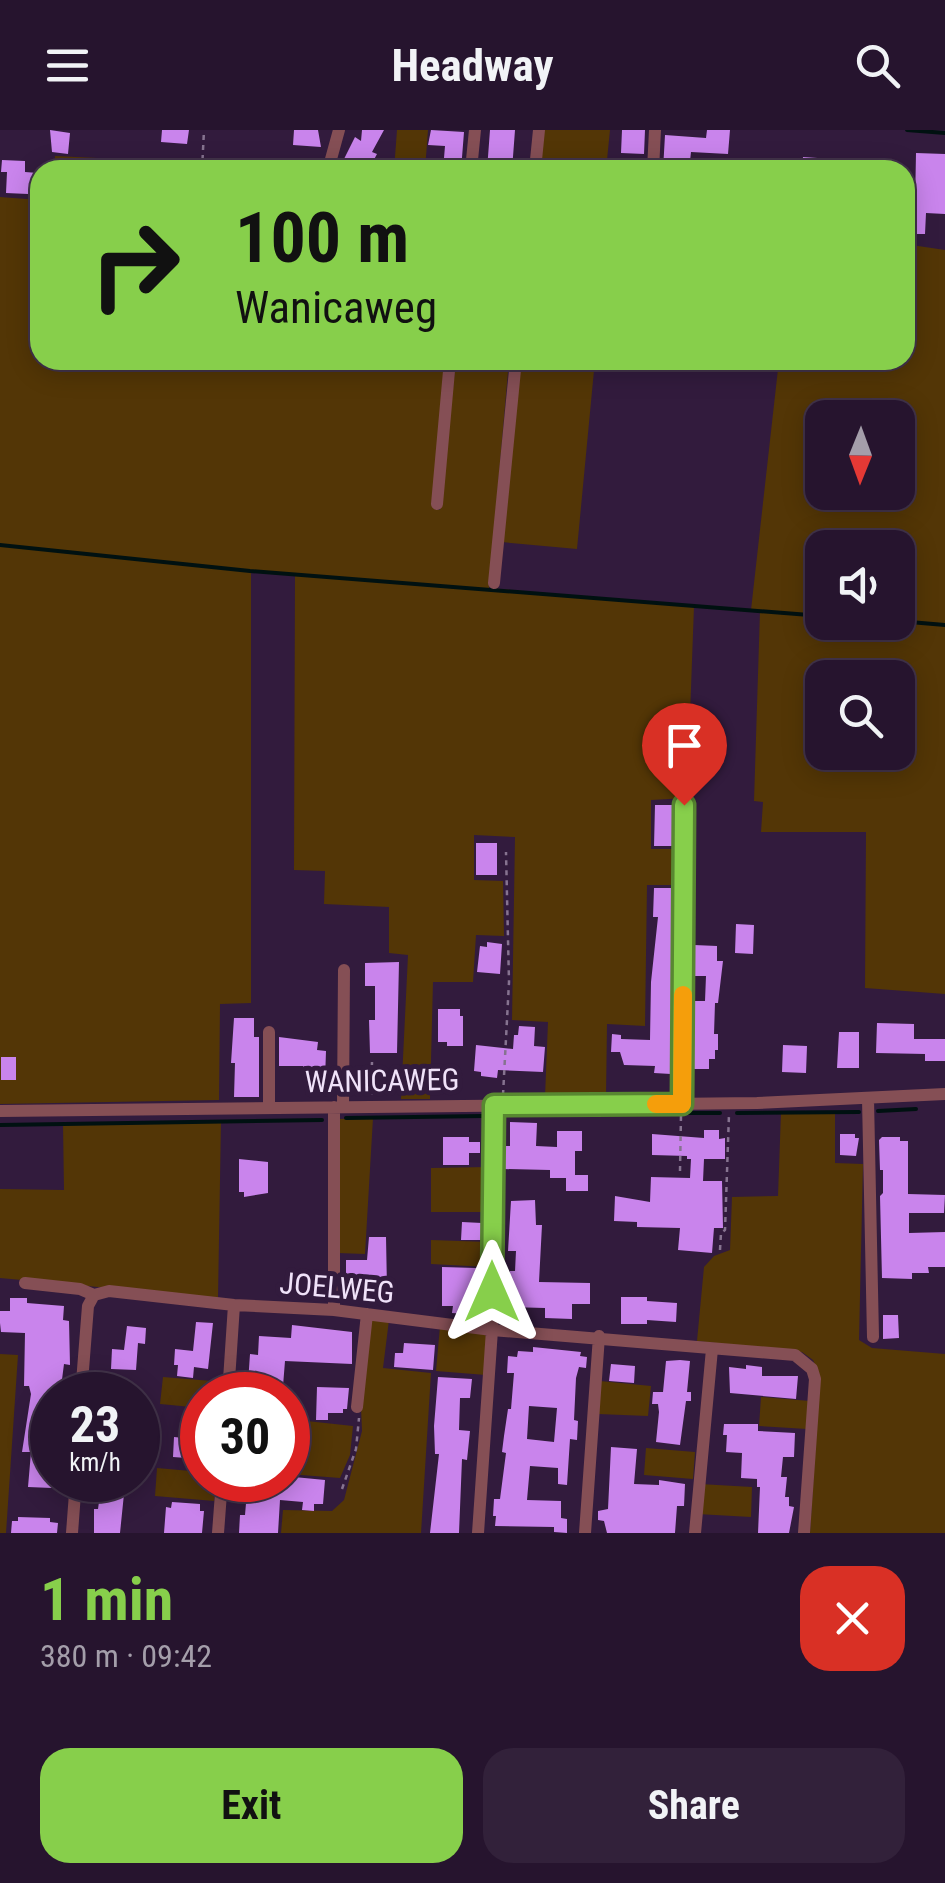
<!DOCTYPE html>
<meta charset="utf-8">
<style>
:root{--surface:#26142e;--page:#32213a;--text:#f1f3f6;--muted:#a49eaa;--line:#42334a;--accent:#87cf4b}
body{margin:0;font-family:"Roboto Condensed",sans-serif;background:var(--page);color:var(--text);height:100vh;display:flex;flex-direction:column;font-size:38px;white-space:nowrap}
*{box-sizing:border-box;margin:0}
p{font-size:32px;color:var(--muted)}
.icon{flex:none;width:55px;height:55px;fill:none;stroke:currentColor;stroke-width:2;stroke-linecap:round;stroke-linejoin:round}
.map{position:relative;height:1403px;overflow:hidden}
.panel{display:flex;flex-direction:column;background:var(--surface);flex:1}
.panel>*{flex:none}
.guide{position:absolute;left:30px;top:30px;width:885px;height:210px;border-radius:30px;box-shadow:0 5px 25px #0003,0 0 0 2px var(--line);background:#87cf4b;color:#111;overflow:hidden}
.needle{width:65px;rotate:181deg}
.tools{position:absolute;left:805px;top:270px;display:grid;gap:20px}
.tools a{display:grid;place-items:center;width:110px;height:110px;border-radius:20px;background:var(--surface);box-shadow:0 5px 25px #0003,0 0 0 2px var(--line);font-size:50px}
.speed{position:absolute;left:30px;top:1242px;display:flex;gap:20px;font-size:50px;font-weight:700;text-align:center}
.speed>*{display:grid;place-content:center;width:130px;height:130px;border-radius:50%;background:var(--surface);box-shadow:0 5px 25px #0003,0 0 0 2px var(--line);line-height:1}
.speed small{font-size:25px;font-weight:400}
.speed .limit{border:15px solid #d22;background:#fff;color:#111}
.pin{position:absolute;display:grid;place-items:center;width:85px;height:85px;color:#fff;margin:-102px -42px;border-radius:50% 50% 50% 0;rotate:-45deg;box-shadow:0 0 10px #0007}
.pin .icon{rotate:45deg}
.me{position:absolute;width:110px;margin:-55px;rotate:0deg;stroke-linejoin:round;filter:drop-shadow(0 0 8px #0008)}
.turn{display:flex;align-items:center;gap:35px;height:210px;padding:0 40px;font-size:45px}
.turn .icon{width:130px;height:130px;stroke-width:2.5}
.turn b{display:block;font-size:70px;line-height:85px}
.round{display:grid;place-items:center;flex:none;width:105px;height:105px;border-radius:30px;background:var(--page)}
.summary{display:flex;align-items:center;justify-content:space-between;height:170px;padding:0 40px}
h1{font-size:60px;font-weight:700;line-height:75px;color:var(--accent)}
.primary-button{display:flex;gap:20px;margin-top:auto;padding:20px 40px}
.primary-button a{flex:1;height:115px;border-radius:30px;background:var(--accent);color:#111;font-size:40px;font-weight:700;line-height:115px;text-align:center}
.primary-button a+a{background:var(--page);color:var(--text)}
header{display:flex;justify-content:space-between;align-items:center;height:130px;padding:0 40px;background:var(--surface);font-size:45px;font-weight:700}
.map>svg:first-child{display:block}
</style>
<header><svg class="icon" aria-label="menu" viewBox="0 0 24 24"><path d="M4 6h16M4 12h16M4 18h16"/></svg>Headway<svg class="icon" aria-label="search" viewBox="0 0 24 24"><circle cx="10" cy="10" r="6"/><path d="M15 15l6 6"/></svg></header>
<div class="map">
<svg width="945" height="1403" viewBox="0 0 945 1403">
<rect width="100%" height="100%" fill="#321b3d"/>
<!-- green -->
<path fill="#533606" fill-rule="evenodd" d="M397 0H428L425 40H394Z
M540 0H610L606 40H536Z
M55 26 161 31 160 40H54Z
M0 67 40 70V230H412V238L445 241 433 378 440 380 456 230H509L489 458 694 476 687 668 651 670V719H680V755H647L645 896 607 894 606 966 545 967 548 892 512 890 515 707 474 705V750L503 751 504 806 476 805 473 852H433L430 969H401L408 825 389 823V777L324 774 325 741 294 740 295 445 251 441V873L220 874 219 970 0 974Z
M905 114 945 120V864L865 858 866 702H761L763 672 754 671 760 481 751 480 779 230H905ZM822 288H898V362H822ZM822 418H898V492H822ZM822 548H898V622H822Z
M517 230H595L577 419 501 412Z
M781 982H835V1033L863 1034 859 1210 872 1218 945 1224V1403H810L820 1246 813 1230 802 1222 697 1211 704 1137 714 1126 730 1120 732 1067 778 1066Z
M373 988 365 1124 338 1123 339 989Z
M221 991 218 1168 0 1148V1059L64 1060 63 994Z
M488 1037V1082H431V1038Z
M431 1110 488 1112V1137L431 1134Z
M369 1190H389L383 1238 431 1243 421 1403H281L283 1380 332 1381 344 1370 362 1301 361 1278Z
M440 1196 479 1199 487 1207 486 1245 436 1241Z
M0 1224 18 1225 6 1403H0Z
M163 1247 224 1252 223 1265H202V1278L160 1274Z
M600 1251 651 1256 648 1286 598 1284Z
M761 1267 810 1271 807 1299 759 1296Z
M288 1289 353 1296 350 1325 340 1348 288 1344Z
M646 1318 695 1322 693 1349 644 1345Z
M157 1338 202 1342V1350H216L214 1371 155 1366Z
M700 1354 752 1357 751 1387 697 1384Z"/>
<g fill="none" stroke-linecap="round" stroke-linejoin="round">
<!-- stream -->
<path stroke="#011" stroke-width="4" d="M907 0 945 3
M0 415 250 441 822 486
M898 491 945 495
M878 981 916 979
M688 983H720
M737 983 859 982
M510 985 662 984
M346 988 483 986
M0 995 322 990"/>
</g>
<!-- building -->
<path fill="#c984ec" fill-rule="evenodd" d="M50 0 70 3 68 24 52 22Z
M162 0H189L187 14 161 12Z
M294 0H318L321 17 293 15Z
M362 0H384L372 22 377 24 370 37 358 31 355 37 343 31 355 7 361 11Z
M431 0 464 2 461 40H443L445 16 428 15Z
M490 0H515L512 40H487Z
M622 0H645L644 24 621 23Z
M707 0H730L728 24 691 22 689 40H663L665 5 706 8Z
M916 23 945 24V84L926 83 925 104H909L911 75H915Z
M803 27 832 29 831 40H802Z
M2 30 25 31V42L38 43 37 56H29L28 64 6 63 7 42H1Z
M655 675H674V716H654Z
M476 713H497V745H476Z
M654 758H673L671 944 654 943 655 936 624 935 620 922H611L612 904 621 905V909L650 910 651 852 658 787H653Z
M736 794 754 795 753 824 735 823Z
M487 812 502 814 500 844 477 842 480 816 487 817Z
M694 815 717 816V831H723L718 873H715L714 904H718V920H715V929H709V939H692L693 871H705L706 846H693Z
M399 832 397 923H370L369 890H375V856H365V833Z
M438 879H460V886H463V916H447V912H438Z
M234 888H254V907H259V967H234L235 933H231Z
M877 893 914 894V909H945V931H925V924L876 923Z
M519 896 535 897 534 916 545 917 543 942 498 940 497 948 481 946V942L474 941 476 915 513 919 514 905H518Z
M839 902H859V938H837Z
M279 907 318 912 317 920 326 921 325 950 303 949V936H279Z
M783 915 807 916 806 943 782 942Z
M1 927H16V950H1Z
M510 992 537 993 536 1016 557 1017V1001H582V1021H575V1045H588V1061H566V1048H550V1040L503 1039V1016H510Z
M704 1000H719V1009L725 1008V1029H704L703 1051H722L723 1098H714L712 1123 678 1120 680 1098 637 1097V1092L614 1091 615 1066 650 1072 651 1047 690 1048 691 1029H687V1026L652 1025V1004L704 1008Z
M840 1004H855V1008H859L856 1026 840 1025Z
M443 1007H469V1012H480V1023H469V1035H443Z
M882 1007H900V1011H908V1064L945 1065 944 1083H909V1103L945 1102V1137H928L929 1143H912V1149L882 1148 880 1066 883 1063V1040H880L879 1010Z
M239 1029 268 1032V1063L244 1067V1062H239Z
M535 1070 536 1095H542L539 1152 590 1153V1174H572V1189L545 1188V1178L508 1177 510 1141H515L516 1121H508L511 1071Z
M462 1092 482 1093 481 1110H461Z
M369 1107H386L387 1158H381V1162L366 1161V1170H346V1130H367Z
M442 1137 476 1138 474 1164H479L478 1185 452 1183 453 1176H442Z
M621 1167H647V1171L677 1173 676 1192 647 1190V1194H621Z
M10 1168H27V1173L64 1176 63 1190 69 1191 70 1235 64 1234 60 1265H52V1358L28 1357 31 1322H22L31 1264 29 1256H24L25 1203 1 1202 0 1193V1181H10Z
M883 1185H898L899 1208 883 1209Z
M196 1192 213 1193 208 1239 194 1237 193 1248 177 1246 178 1235H174L175 1219 193 1221Z
M292 1195 352 1202V1234L285 1231 283 1256H277L276 1265H256L257 1254 248 1253 250 1224 258 1225 259 1206 291 1208Z
M127 1196 146 1198 145 1214 138 1213 136 1240 111 1239 112 1219 124 1220Z
M404 1213 435 1215 433 1240 394 1237 395 1223H403Z
M533 1217 581 1222 580 1226 587 1227 586 1238 579 1237 576 1248 574 1290 578 1291 577 1310 570 1309 567 1355 558 1354V1338L530 1336 527 1370 561 1371V1388L567 1389V1403L554 1402V1397L495 1396 496 1386H493L494 1369H500L506 1323 502 1322 504 1306 508 1279H511L514 1243H507L508 1226 517 1227 518 1221 533 1222ZM529 1276 557 1278 554 1312 527 1309Z
M680 1230 690 1231 687 1262H691V1271H686L680 1315 656 1312 659 1282 658 1274H652L653 1262H663L666 1231Z
M611 1234 635 1236 634 1253 609 1251Z
M746 1235 762 1237V1246H798L796 1269 730 1263 729 1237 746 1239Z
M438 1247 472 1249 470 1268H460L459 1300 470 1301 467 1330 462 1329 459 1403H430L439 1324H435L434 1296Z
M317 1257 349 1258 347 1279H343V1283H328V1290H316Z
M185 1284 202 1285 200 1329 173 1327 174 1307 184 1308Z
M724 1294H758V1301L795 1303 794 1327H783L781 1347H787L785 1367H789V1376L794 1377 789 1403H758L760 1357H757V1349L741 1348 742 1323 726 1322 727 1305H723Z
M611 1317 637 1319 634 1354 659 1355V1350L685 1354 684 1376H677L675 1403H607L604 1391 598 1390V1381L608 1379Z
M294 1347 325 1350 323 1374H314V1381L302 1380 303 1372 280 1370 278 1403H239L240 1385H245L248 1350H294Z
M102 1350H130L129 1364H124L120 1403H94V1379H98Z
M172 1372 200 1374V1381H204L202 1403H164L166 1377 171 1378Z
M18 1387 50 1388V1392L58 1393 57 1403H11L12 1391H18Z"/>
<g fill="none" stroke-linecap="round" stroke-linejoin="round">
<!-- path -->
<path stroke="#867390" stroke-width="2.5" stroke-dasharray="5 5" stroke-linecap="butt" d="M202 40 204 0
M371 965 372 932
M503 965 509 852 506 722
M680 1041 681 985
M720 1120 721 1103 725 1100 729 984
M342 1359 356 1319 359 1288"/>
<!-- minor -->
<path stroke="#854f55" stroke-width="12" d="M328 40 339 0
M471 40 475 0
M535 40 539 0
M653 40 655 0
M437 374 450 230
M494 453 516 230
M269 902V977
M868 969 873 1207
M682 974 684 675
M334 977V1180
M343 977 344 840
M0 981 757 973 945 964
M25 1153 80 1159 94 1165
M81 1265 88 1176 94 1165 109 1161 234 1175 334 1180 492 1200 795 1225 812 1239 815 1249 804 1403
M228 1265 234 1175
M357 1277 367 1184
M72 1403 76 1350
M218 1403 222 1350
M478 1403 492 1200 493 975
M585 1403 599 1206
M695 1403 712 1219"/>
</g>
<g fill="none" stroke-linecap="round" stroke-linejoin="round">
<defs>
<path id="route" d="M492 1162 494 975 682 974 684 675"/>
</defs>
<!-- route casing -->
<use href="#route" stroke="#588731" stroke-width="25"/>
<!-- route -->
<use href="#route" stroke="#87cf4b" stroke-width="18"/>
<!-- slow -->
<path stroke="#f59e0b" stroke-width="18" d="M656 974H682L683 865"/>
</g>
<g text-anchor="middle" stroke-width="10" stroke-linejoin="round" paint-order="stroke">
<!-- street labels -->
<g font-size="30" fill="#f0e2f9" stroke="#321b3d">
<text transform="translate(382 951) rotate(-1)" y="10">WANICAWEG</text>
<text transform="translate(337 1158) rotate(5)" y="10">JOELWEG</text>
</g>
</g>
</svg>
<div class="tools">
<a><svg class="needle" viewBox="-14 -14 28 28"><path d="M0-13l5 13h-10z" fill="#e53935"/><path d="M0 13l5-13h-10z" fill="#a49eaa"/></svg></a>
<a><svg class="icon" aria-label="sound" viewBox="0 0 24 24"><path d="M4 9h4l5-4v14l-5-4H4zM17 9q2 3 0 6"/></svg></a>
<a><svg class="icon" aria-label="search" viewBox="0 0 24 24"><circle cx="10" cy="10" r="6"/><path d="M15 15l6 6"/></svg></a>
</div>
<div class="speed"><div>23<small>km/h</small></div><div class="limit">30</div></div>
<div class="pin" style="left:684px;top:675px;background:#d93025"><svg class="icon" aria-label="arrive" viewBox="0 0 24 24"><path d="M6 21V4h12l-3 4 3 4H6"/></svg></div>
<svg class="me" style="left:492px;top:1162px" viewBox="-20 -20 40 40"><path d="M0-17L14 15 0 8-14 15z" fill="#87cf4b" stroke="#fff" stroke-width="4"/></svg>
<div class="guide">
<div class="turn"><svg class="icon" aria-label="right" viewBox="0 0 24 24"><path d="M7 20v-9h11M14 6l5 5-5 5"/></svg><div><b>100 m</b>Wanicaweg</div></div>
</div>
</div>
<section class="panel">
<div class="summary"><div><h1>1 min</h1><p>380 m · 09:42</p></div><a class="round" style="background:#d93025;color:#fff"><svg class="icon" aria-label="close" viewBox="0 0 24 24"><path d="M6 6l12 12M18 6L6 18"/></svg></a></div>
<div class="primary-button"><a>Exit</a><a>Share</a></div>
</section>
